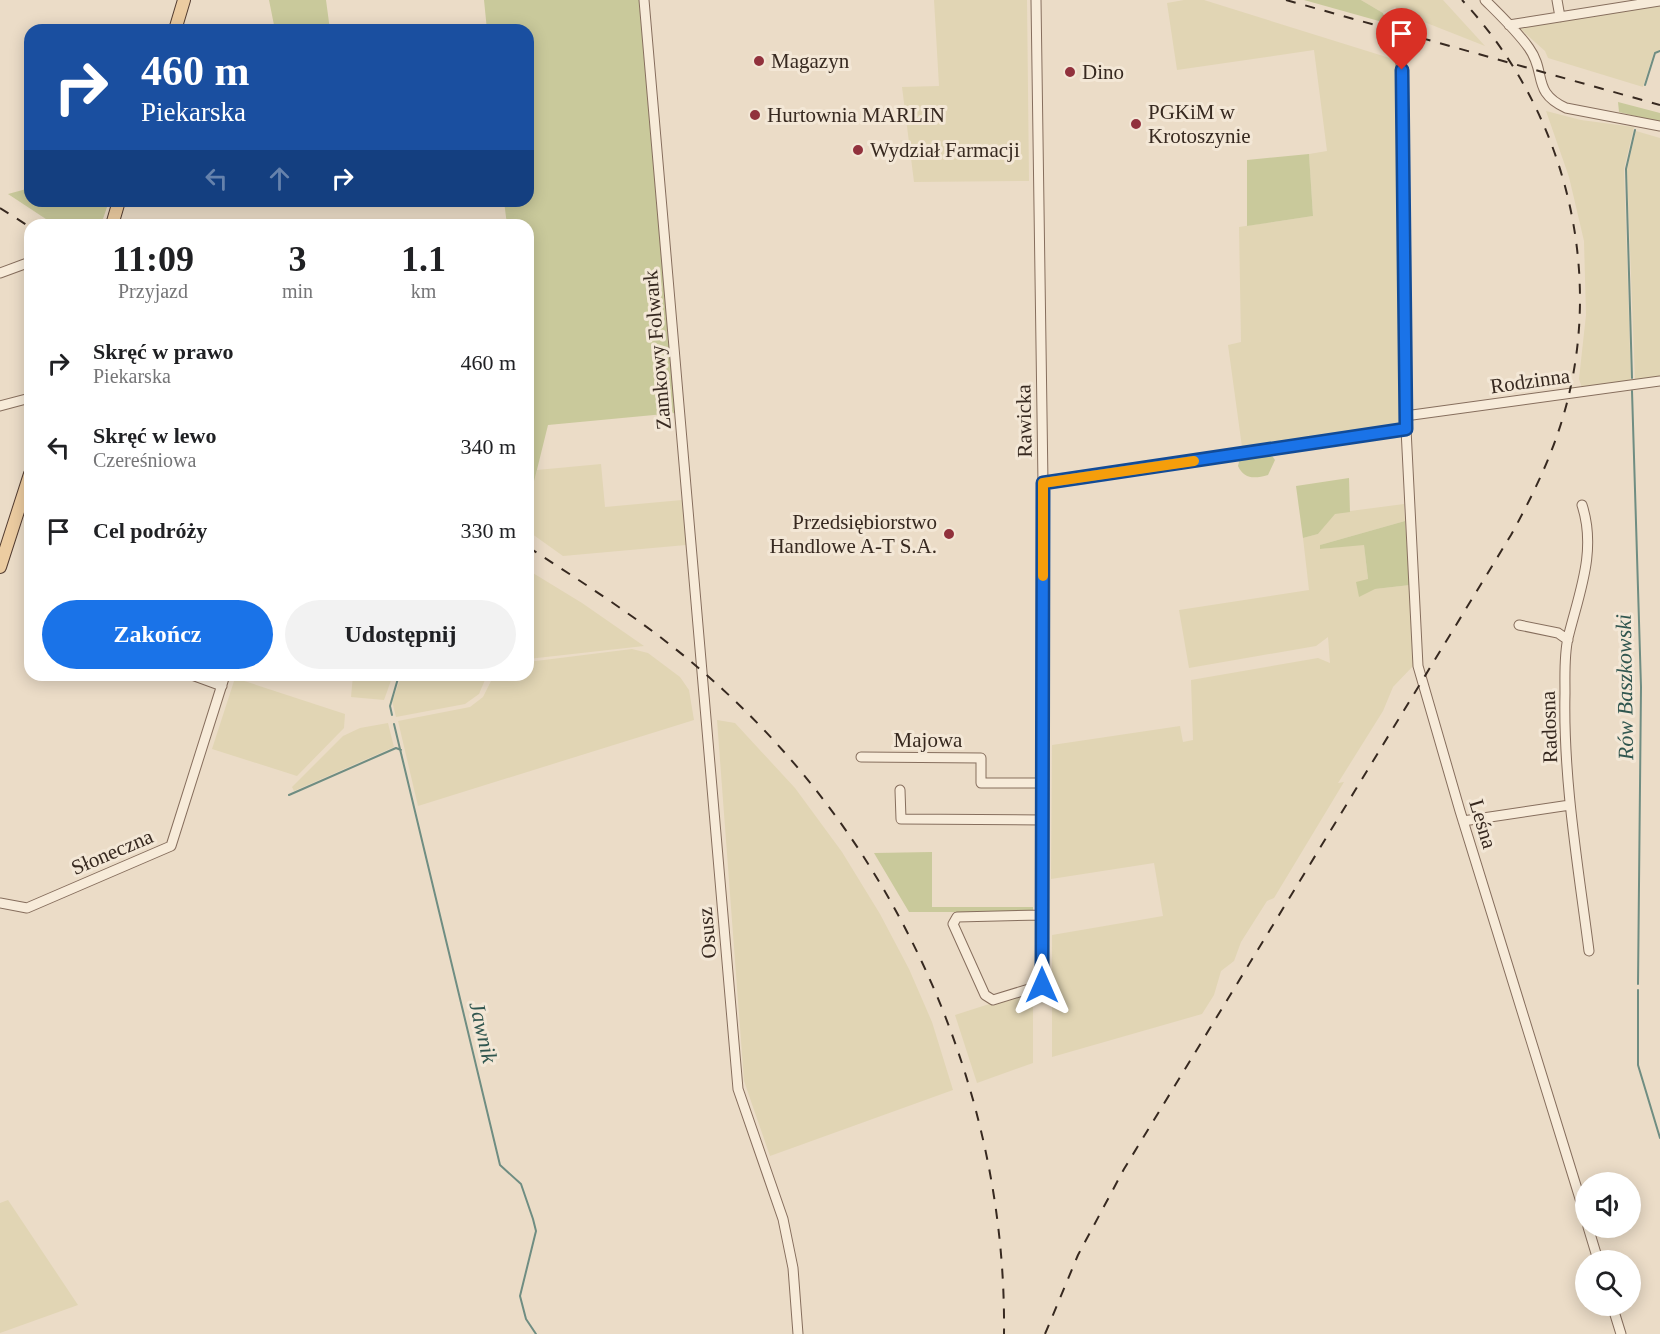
<!DOCTYPE html>
<html lang="pl">
<meta charset="utf-8">
<style>
:root{--surface:#fff;--page:#f2f2f2;--text:#202124;--muted:#757577;--accent:#1a73e8}
body{margin:0;font-family:"Times New Roman",serif;background:var(--page);color:var(--text);height:100vh;display:flex;flex-direction:column;font-size:22px;white-space:nowrap}
*{box-sizing:border-box;margin:0}
p{font-size:20px;color:var(--muted)}
.icon{flex:none;width:33px;height:33px;fill:none;stroke:currentColor;stroke-width:2;stroke-linecap:round;stroke-linejoin:round}
.map{position:relative;flex:1;overflow:hidden}
.details{position:absolute;left:24px;top:219px;width:510px;height:462px;display:flex;flex-direction:column;background:var(--surface);border-radius:18px;box-shadow:0 3px 15px #0003}
.details>*{flex:none}
.banner{position:absolute;left:24px;top:24px;width:510px;height:183px;border-radius:18px;box-shadow:0 3px 15px #0003;background:#1a4fa0;color:#fff;overflow:hidden}
.fabs{position:absolute;left:1575px;top:1172px;display:grid;gap:12px}
.fabs a{display:grid;place-items:center;width:66px;height:66px;border-radius:50%;background:var(--surface);box-shadow:0 3px 15px #0003;font-size:30px}
.pin{position:absolute;display:grid;place-items:center;width:51px;height:51px;color:#fff;margin:-62px -26px;border-radius:50% 50% 50% 0;rotate:-45deg;box-shadow:0 0 6px #0007}
.pin .icon{rotate:45deg}
.me{position:absolute;width:66px;margin:-33px;rotate:0deg;stroke-linejoin:round;filter:drop-shadow(0 0 4px #0008)}
.turn{display:flex;align-items:center;gap:21px;height:126px;padding:0 18px;font-size:27px}
.turn .icon{width:78px;height:78px;stroke-width:2.5}
.turn b{display:block;font-size:42px;line-height:51px}
.lanes{display:flex;align-items:center;height:57px;padding:0 18px;background:#0003;justify-content:center;gap:30px;direction:ltr}
.lanes .off{opacity:.35}
.eta{display:flex;justify-content:space-evenly;align-items:center;height:102px;text-align:center}
.eta b{font-size:36px;font-weight:800;line-height:42px}
.button{display:flex;gap:12px;margin-top:auto;padding:12px 18px}
.button a{flex:1;height:69px;border-radius:36px;background:var(--accent);color:#fff;font-size:24px;font-weight:800;line-height:69px;text-align:center}
.button a+a{background:var(--page);color:var(--text)}
ul{padding:0;list-style:none}
li{display:flex;align-items:center;gap:18px;height:84px;padding:0 18px}
li div{flex:1}
li b{display:block;font-size:22px}
li em{font-style:normal}
.map>svg:first-child{display:block}
</style>
<div class="map">
<svg width="1660" height="1334" viewBox="0 0 1660 1334">
<rect width="100%" height="100%" fill="#ebdcc7"/>
<!-- farmland -->
<path fill="#e1d5b4" d="M934 0H1027L1029 181 914 182 902 87 939 86Z
M1184 0H1204L1396 60 1399 423 1242 447 1228 345 1241 342 1239 227 1313 216 1309 154 1327 151 1314 50 1177 70 1167 3Z
M1361 0H1443L1485 46 1414 18 1395 7 1383 13Z
M1660 3V50L1654 52 1643 87 1548 58 1545 51 1517 26Z
M1546 111 1581 120 1634 127 1624 169 1631 382 1582 388 1579 379 1586 315 1584 241 1569 177Z
M1636 131 1660 138V378L1635 382 1627 169Z
M601 464 605 507 682 500 686 545 563 556 528 531V506L537 470Z
M1404 504 1405 521 1320 545 1321 549 1364 544 1368 580 1375 589 1410 585 1414 665 1393 687 1383 711 1338 783 1344 782 1274 898 1267 901 1241 942 1234 961 1221 971 1214 995 1202 1014 1052 1057V935L1163 916 1154 863 1051 879 1052 745 1180 726 1183 742 1193 740 1191 680 1318 658 1330 663 1328 637 1316 646 1189 668 1179 610 1309 590 1303 538 1318 534 1335 513Z
M528 570 582 603 644 646 528 659Z
M632 649 648 653 680 677 689 690 694 720 418 806 398 721 470 707 483 697 494 675H528V662Z
M353 675H393L384 700 351 697Z
M402 675H487L479 694 465 704 396 717 392 701Z
M235 678 345 714 344 728 297 776 212 749Z
M717 720 735 723 795 788 842 852 880 914 909 969 932 1022 953 1090 770 1156 744 1081Z
M388 723 394 747 294 791 292 787 343 736 360 728Z
M1033 990V1063L977 1083 955 1015Z
M8 1200 78 1305 0 1333V1203Z"/>
<!-- green -->
<path fill="#c9c99b" d="M269 0H326L330 30H275Z
M484 0H639L675 413 548 425 528 506V225H507L504 201H528V30H487Z
M1304 0H1361L1383 13 1386 23Z
M1618 102 1660 113V122L1619 112Z
M1309 154 1313 216 1247 226V160Z
M30 188V201H109L101 225H55L8 194Z
M1270 453 1275 460 1268 475C1254 479 1244 479 1238 466L1240 458Z
M1349 478 1350 512 1335 514 1318 534 1303 538 1296 486Z
M1405 521 1410 585 1375 589 1359 597 1356 582 1368 579 1364 545 1320 549V545Z
M932 852V907H1033V912H909L874 853Z"/>
<g fill="none" stroke-linecap="round" stroke-linejoin="round">
<!-- stream -->
<path stroke="#6f8d82" stroke-width="2" d="M1645 85 1655 53 1660 51
M1632 378 1626 169 1635 130
M1632 391 1641 687 1638 984
M392 715 390 706 399 675
M394 724 500 1165 521 1184 533 1219 536 1231 520 1296 526 1319 536 1334
M289 795 396 748 401 750
M1638 990V1065L1660 1138"/>
<defs>
<path id="minor" d="M644 0 738 1089 783 1219 793 1268 798 1334
M1036 0 1043 483 1042 985 993 1000 985 995 953 924 957 917 1042 915
M1485 0C1500 15 1517 31 1529 48 1547 73 1531 92 1566 108L1660 126
M1557 0 1560 17
M1509 25 1660 1
M1401 62 1406 429 1418 666 1460 811 1586 1218
M0 273 30 262
M0 406 30 398
M1405 416 1660 381
M1043 483 1406 429
M1582 505C1597 551 1579 593 1568 638 1564 655 1565 675 1565 693 1563 779 1578 865 1589 951
M1519 625 1558 633 1568 640
M192 675 222 686
M861 757 981 758V783H1042
M900 790 901 819 1042 820
M1463 821 1570 805
M0 903 27 908 171 846 225 675
M1588 1227 1598 1260
M1612 1305 1621 1334"/>
<path id="major" d="M175 30 184 0
M112 225 119 201
M0 567 30 474"/>
</defs>
<!-- minor casing -->
<use href="#minor" stroke="#866e5d" stroke-width="11"/>
<!-- major casing -->
<use href="#major" stroke="#543d31" stroke-width="14"/>
<!-- minor -->
<use href="#minor" stroke="#f7ebd9" stroke-width="9"/>
<!-- major -->
<use href="#major" stroke="#eccca1" stroke-width="12"/>
<!-- rail -->
<path stroke="#372920" stroke-width="2" stroke-dasharray="10 10" stroke-linecap="butt" d="M1286 0 1660 105
M0 208 30 227
M528 547C588 586 648 624 702 671 892 834 1007 1083 1004 1334
M1045 1334 1078 1255 1124 1169 1511 535C1533 495 1553 454 1565 410 1605 266 1563 108 1462 0"/>
</g>
<g fill="none" stroke-linecap="round" stroke-linejoin="round">
<defs>
<path id="route" d="M1042 985 1043 483 1406 429 1402 70"/>
</defs>
<!-- route casing -->
<use href="#route" stroke="#114b97" stroke-width="15"/>
<!-- route -->
<use href="#route" stroke="#1a73e8" stroke-width="10"/>
<!-- slow -->
<path stroke="#f59e0b" stroke-width="10" d="M1043 576V483L1194 461"/>
</g>
<!-- markers -->
<g fill="#91313c" stroke="#f3e7d6" stroke-width="2">
<circle cx="759" cy="61" r="6"/>
<circle cx="1070" cy="72" r="6"/>
<circle cx="755" cy="115" r="6"/>
<circle cx="1136" cy="124" r="6"/>
<circle cx="858" cy="150" r="6"/>
<circle cx="949" cy="534" r="6"/>
</g>
<g text-anchor="middle" stroke-width="6" stroke-linejoin="round" paint-order="stroke">
<!-- poi labels -->
<g font-size="21" fill="#372920" stroke="#f3e7d6" text-anchor="start">
<text x="771" y="68">Magazyn</text>
<text x="1082" y="79">Dino</text>
<text x="1148" y="119">PGKiM w<tspan x="1148" dy="24">Krotoszynie</tspan></text>
<text x="767" y="122">Hurtownia MARLIN</text>
<text x="870" y="157">Wydział Farmacji</text>
<text x="937" y="529" text-anchor="end">Przedsiębiorstwo<tspan x="937" dy="24">Handlowe A-T S.A.</tspan></text>
</g>
<!-- street labels -->
<g font-size="21" fill="#372920" stroke="#f3e7d6">
<text transform="translate(657 350) rotate(-95)" y="7">Zamkowy Folwark</text>
<text transform="translate(1530 381) rotate(-8)" y="7">Rodzinna</text>
<text transform="translate(1024 421) rotate(-91)" y="7">Rawicka</text>
<text transform="translate(1549 727) rotate(-92)" y="7">Radosna</text>
<text x="928" y="747">Majowa</text>
<text transform="translate(1483 824) rotate(73)" y="7">Leśna</text>
<text transform="translate(112 852) rotate(-23)" y="7">Słoneczna</text>
<text transform="translate(707 933) rotate(-95)" y="7">Osusz</text>
</g>
<!-- water labels -->
<g font-size="22" font-style="italic" fill="#30564f" stroke="#f3e7d6">
<text transform="translate(1624 687) rotate(-91)" y="8">Rów Baszkowski</text>
<text transform="translate(484 1032) rotate(77)" y="8">Jawnik</text>
</g>
</g>
</svg>
<div class="fabs">
<a><svg class="icon" aria-label="sound" viewBox="0 0 24 24"><path d="M4 9h4l5-4v14l-5-4H4zM17 9q2 3 0 6"/></svg></a>
<a><svg class="icon" aria-label="search" viewBox="0 0 24 24"><circle cx="10" cy="10" r="6"/><path d="M15 15l6 6"/></svg></a>
</div>
<div class="pin" style="left:1402px;top:70px;background:#d93025"><svg class="icon" aria-label="arrive" viewBox="0 0 24 24"><path d="M6 21V4h12l-3 4 3 4H6"/></svg></div>
<svg class="me" style="left:1042px;top:985px" viewBox="-20 -20 40 40"><path d="M0-17L14 15 0 8-14 15z" fill="#1a73e8" stroke="#fff" stroke-width="4"/></svg>
<div class="banner">
<div class="turn"><svg class="icon" aria-label="right" viewBox="0 0 24 24"><path d="M7 20v-9h11M14 6l5 5-5 5"/></svg><div><b>460 m</b>Piekarska</div></div>
<div class="lanes"><svg class="icon off" aria-label="left" viewBox="0 0 24 24"><path d="M17 20v-9H6M10 6l-5 5 5 5"/></svg><svg class="icon off" aria-label="ahead" viewBox="0 0 24 24"><path d="M12 20V5M6 11l6-6 6 6"/></svg><svg class="icon" aria-label="right" viewBox="0 0 24 24"><path d="M7 20v-9h11M14 6l5 5-5 5"/></svg></div>
</div>
<section class="details">
<div class="eta">
<div><b>11:09</b><p>Przyjazd</p></div>
<div><b>3</b><p>min</p></div>
<div><b>1.1</b><p>km</p></div>
</div>
<ul>
<li><svg class="icon" aria-label="right" viewBox="0 0 24 24"><path d="M7 20v-9h11M14 6l5 5-5 5"/></svg><div><b>Skręć w prawo</b><p>Piekarska</p></div><em>460 m</em></li>
<li><svg class="icon" aria-label="left" viewBox="0 0 24 24"><path d="M17 20v-9H6M10 6l-5 5 5 5"/></svg><div><b>Skręć w lewo</b><p>Czereśniowa</p></div><em>340 m</em></li>
<li><svg class="icon" aria-label="arrive" viewBox="0 0 24 24"><path d="M6 21V4h12l-3 4 3 4H6"/></svg><div><b>Cel podróży</b></div><em>330 m</em></li>
</ul>
<div class="button"><a>Zakończ</a><a>Udostępnij</a></div>
</section>
</div>
